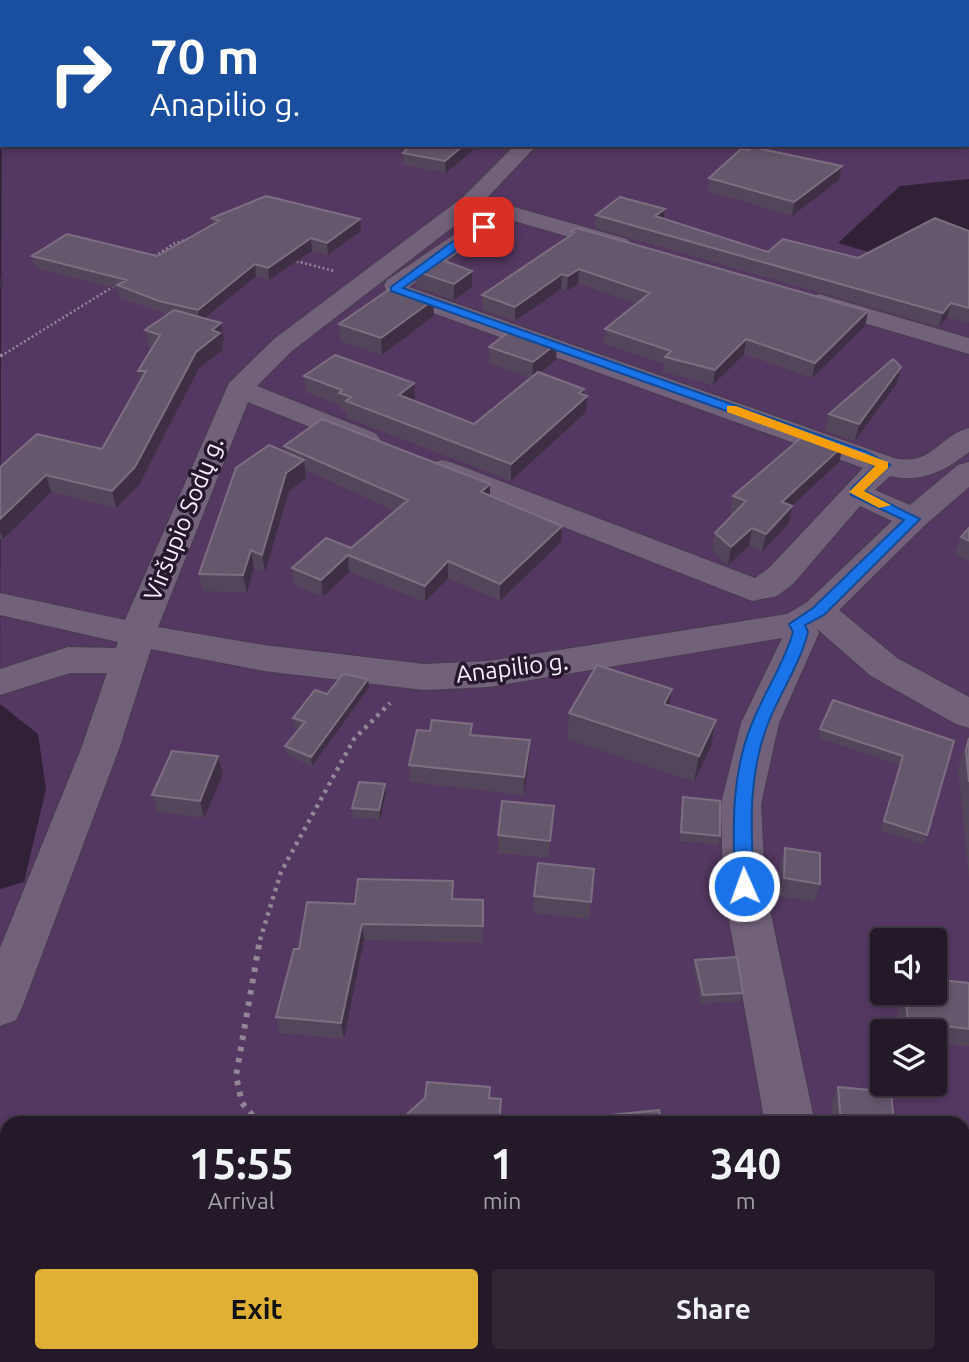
<!DOCTYPE html>
<meta charset="utf-8">
<style>
:root{--surface:#241928;--page:#302634;--text:#f1f3f6;--muted:#a3a0a8;--line:#413845;--accent:#dfb034}
body{margin:0;font-family:Ubuntu,sans-serif;background:var(--page);color:var(--text);height:100vh;display:flex;flex-direction:column;font-size:26px;white-space:nowrap}
*{box-sizing:border-box;margin:0}
p{font-size:23px;color:var(--muted)}
.icon{flex:none;width:38px;height:38px;fill:none;stroke:currentColor;stroke-width:2;stroke-linecap:round;stroke-linejoin:round}
.map{position:relative;flex:1;overflow:hidden}
.drawer{position:absolute;left:0px;top:1116px;width:970px;height:247px;display:flex;flex-direction:column;background:var(--surface);border-radius:21px 21px 0 0;box-shadow:0 4px 10px #0003,0 0 0 2px var(--line)}
.drawer>*{flex:none}
.hud{position:absolute;left:0px;top:0px;width:970px;height:147px;box-shadow:0 4px 10px #0003,0 0 0 2px var(--line);background:#1a4fa0;color:#fff;overflow:hidden}
.controls{position:absolute;left:870px;top:928px;display:grid;gap:14px}
.controls a{display:grid;place-items:center;width:77px;height:77px;border-radius:7px;background:var(--surface);box-shadow:0 4px 10px #0003,0 0 0 2px var(--line);font-size:35px}
.pin{position:absolute;display:grid;place-items:center;width:60px;height:60px;color:#fff;margin:-30px;border-radius:14px;box-shadow:0 4px 10px #0006}
.me{position:absolute;width:77px;margin:-38px;rotate:358deg;stroke-linejoin:round;filter:drop-shadow(0 0 5px #0008)}
.turn{display:flex;align-items:center;gap:24px;height:147px;padding:0 35px;font-size:32px}
.turn .icon{width:91px;height:91px;stroke-width:2.5}
.turn b{display:block;font-size:49px;line-height:60px}
.eta{display:flex;justify-content:space-evenly;align-items:center;height:119px;text-align:center}
.eta b{font-size:42px;font-weight:700;line-height:49px}
.action{display:flex;gap:14px;margin-top:auto;padding:14px 35px}
.action a{flex:1;height:80px;border-radius:7px;background:var(--accent);color:#111;font-size:28px;font-weight:700;line-height:80px;text-align:center}
.action a+a{background:var(--page);color:var(--text)}
.map>svg:first-child{display:block}
</style>
<div class="map">
<svg width="969" height="1362" viewBox="0 0 969 1362">
<rect width="100%" height="100%" fill="#302136"/>
<!-- green -->
<path fill="#543861" fill-rule="evenodd" d="M31 0H969V49L968 2Z
M2 35V145H968L969 90V179L900 186 838 243 969 281V1362H0V889L24 882 46 789 38 734 0 704ZM882 940H934V992H882ZM882 1031H934V1083H882ZM7 1124H962V1356H7Z"/>
<g fill="none" stroke-linecap="round" stroke-linejoin="round">
<defs>
<path id="minor" d="M7 0H26L27 2H8Z
M135 0H159L134 2Z
M0 25H2V35H0Z
M515 145H537L486 199 627 239 631 244 627 249H611L507 219 409 287 894 458C932 467 938 436 969 428V452C945 471 922 483 890 476L875 490 910 505 958 465 969 462V487L924 526 839 610 897 658 969 697V728L956 724 871 676 816 628 819 633 779 723 761 804 765 886 815 1124H765L723 886 721 804 741 723 782 638 489 687 424 690 264 671 151 649 119 749 23 1005 16 1020 0 1026V948L81 749 107 673H70L0 695V669L68 647 116 648 118 642 0 615V593L125 620 229 383 274 339 463 197ZM475 210 486 213 387 280 384 285 389 297 863 468 769 568 755 578 453 463 442 460 431 463 427 469 431 475 752 601 777 596 793 584 860 506 892 521 806 603 787 614 489 661 424 664 264 645 158 627 248 402 355 445 365 448 375 445 380 439 375 433 257 386 292 351Z
M819 294 969 338V354L810 307 806 302 810 297Z
M845 1356H902L905 1362H847Z"/>
</defs>
<!-- minor casing -->
<use href="#minor" stroke="#483c4e" stroke-width="2"/>
<!-- path-far3 -->
<path stroke="#928697" stroke-width="2.5" stroke-dasharray="2 2.5" stroke-linecap="butt" d="M151 259 173 244 195 237
M292 260 334 271
M1 356 116 285"/>
<!-- path-far2 -->
<path stroke="#928697" stroke-width="3.5" stroke-dasharray="2.5 4.5" stroke-linecap="butt" d="M0 356 4 354"/>
<!-- path-far1 -->
<path stroke="#928697" stroke-width="4.5" stroke-dasharray="3.5 5" stroke-linecap="butt" d="M260 940 281 872 354 739 390 703"/>
<!-- path -->
<path stroke="#928697" stroke-width="6" stroke-dasharray="4.5 7" stroke-linecap="butt" d="M260 1124 242 1103 236 1076 260 939"/>
<!-- minor -->
<use href="#minor" fill="#72617a" fill-rule="evenodd"/>
</g>
<!-- wall -->
<path fill="#53455a" d="M479 145 446 173 403 165V153Z
M749 150 842 166 839 180 792 216 708 191 709 178Z
M596 215 664 219 768 252 858 258 969 231V323L947 317 939 327 595 228Z
M212 218 360 219 361 231 328 255 312 251 269 280 256 276 204 318 221 323 224 340 222 341 223 350 199 368 139 485 116 508 51 492 3 539H0V467L102 449 140 381 138 371 152 348 149 347 145 330 167 314 120 298 118 289 35 268 32 256H157L213 225Z
M571 232 868 311 865 326 812 378 744 354 713 385 663 372 664 364 604 344 605 329 636 304 578 283 567 291 561 289 515 321 482 310V295L570 236Z
M415 271H472V287L454 300 416 287Z
M433 300 434 316 382 355 340 341 339 324Z
M557 343 556 360 540 373 584 395 586 412 511 481 347 418V412L340 409V405L306 392 304 376 414 383 415 399 413 400 474 424 531 378 489 363V347Z
M901 367 897 383 855 441 825 431 829 414Z
M844 445 839 462 792 506 789 523 762 552 749 546 728 565 712 551 715 533 733 515 730 514 733 496Z
M284 446 490 484V495L561 542 500 601 448 578 425 602 349 572 323 597 294 585 292 568 351 548 395 511 305 470 306 478 289 491 265 572 254 568 247 593 203 591 199 574 285 452Z
M969 528V561L954 555 961 537Z
M369 688 312 766 287 755 285 746 299 729 295 727 293 718 327 694Z
M672 689 669 705 711 746 694 782 567 739 569 713Z
M472 724V735L529 758 524 795 410 782 409 765 430 731Z
M820 729 954 741 927 835 923 844 880 830 900 765 818 738Z
M969 735V878L958 768Z
M218 756 223 774 204 818 158 812 152 795Z
M386 793 380 820 353 817 352 808Z
M683 797 720 836 718 845 680 841 681 806Z
M552 823 549 858 498 853V835Z
M785 848 820 884 814 902 779 896 780 865Z
M534 896 591 902 589 919 533 913Z
M453 899 483 900V943L364 940 344 1039 280 1033 276 1017 299 949 355 904Z
M695 960 743 993 741 1001 701 1004 693 968Z
M969 983V1047L934 1042V1031H900L896 992H934Z
M838 1087 894 1124H833L831 1103Z"/>
<!-- shaded-wall -->
<path fill="#3e2f44" d="M464 145H479L446 173 445 161Z
M842 166 839 180 792 216 794 202Z
M665 209 663 222 655 216Z
M360 219 361 231 328 255 327 243Z
M311 238 312 251 269 280 268 268Z
M255 264 256 276 200 322 198 310Z
M579 269 578 283 567 291 568 276Z
M472 271V287L454 300V284Z
M562 274 561 289 515 321V307Z
M0 275 3 284 0 290Z
M433 300 434 316 382 355 381 338Z
M951 303 947 317 939 327 943 313Z
M868 311 865 326 812 378 815 363Z
M221 323 224 340 222 341 223 350 199 368 139 485 116 508 112 491 196 352 212 330Z
M746 339 744 354 713 385 715 370Z
M557 343 556 360 532 379 533 362Z
M901 367 897 383 855 441 859 424Z
M414 383 415 399 400 411 399 395Z
M584 389V399L587 396 586 412 511 481V464Z
M844 445 839 462 792 506 789 523 762 552 766 534 782 502Z
M304 460 306 478 289 491 265 572 262 555 286 473Z
M46 475 51 492 3 539 0 531V519Z
M490 484V500L481 492Z
M562 526 561 542 500 601V584Z
M752 528 749 546 728 565 731 547Z
M251 550 254 568 247 593 243 575Z
M348 555 349 572 323 597 321 580Z
M448 561V578L425 602V586Z
M368 679 369 688 312 766 311 757Z
M672 689 668 715 664 704Z
M716 720 711 746 694 782 699 756Z
M530 740 529 758 524 795V777Z
M218 756 223 774 204 818 200 801Z
M385 784 386 793 380 820 379 810Z
M362 924 364 940 344 1039 341 1023Z"/>
<!-- building -->
<path fill="#65576c" stroke="#7c6f82" stroke-width="2" d="M411 145H464L445 161 403 153Z
M752 147 842 166 794 202 709 178 741 149 749 150Z
M266 196 360 219 327 243 311 238 268 268 255 264 198 310 159 301 117 285 127 280 32 256 67 234 157 256 219 221 212 218Z
M620 197 665 209 655 216 768 252 783 239 858 258 935 218 969 231V308L951 303 943 313 596 215Z
M577 228 868 311 815 363 746 339 715 370 665 357 671 351 605 329 650 293 579 269 568 276 562 274 515 307 482 295 574 233 571 232Z
M434 257 472 271 454 284 415 271Z
M394 286 433 300 381 338 339 324Z
M174 310 221 323 212 330 220 333 196 352 135 467 112 491 46 475 0 519V467L37 434 102 449 146 371H138L160 335 145 330Z
M514 328 557 343 533 362 489 347Z
M335 355 414 383 399 395 474 424 538 372 584 389 579 393 587 396 511 464 346 401 351 397 339 393 342 390 304 376Z
M893 359 901 367 859 424 829 414Z
M322 419 490 484 481 492 562 526 500 584 448 561 425 586 348 555 321 580 292 568 326 538 351 548 408 500 284 446Z
M808 432 844 445 782 502 792 506 766 534 752 528 731 547 715 533 746 501 733 496Z
M269 445 304 460 286 473 262 555 251 550 243 575 199 574 236 468Z
M969 528V541L961 537Z
M597 665 672 689 664 704 716 720 699 756 569 713Z
M343 674 368 679 311 757 285 746 305 722 293 718 315 690 327 694Z
M833 700 954 741 927 835 884 821 903 756 820 729Z
M432 720 472 724 470 735 530 740 524 777 409 765 417 730 430 731Z
M969 738V782L966 750Z
M172 751 218 756 200 801 152 795Z
M359 782 385 784 379 810 352 808Z
M683 797 720 801V836L681 832Z
M502 801 554 806 550 841 498 835Z
M785 848 820 853V884L784 878Z
M538 863 594 869 591 902 534 896Z
M358 879 453 881 452 899 483 900V926L362 924 341 1023 276 1017 294 949H299L307 902 355 904Z
M737 957 743 993 703 995 695 960Z
M934 979 969 983V1029L908 1021 905 992H934Z
M427 1082 490 1087 489 1098 501 1099 499 1124H396L425 1098Z
M838 1087 891 1092 894 1124H841Z
M659 1110 662 1124H612L610 1115Z"/>
<!-- route -->
<path fill="#1a73e8" stroke="#114b97" stroke-width="2" d="M480 225 489 227 403 288 867 452 890 465 864 491 920 519 824 615 805 625 808 632C800 664 781 691 769 721 747 775 751 830 754 886L751 891H738L735 886C733 830 730 775 753 721 765 691 784 664 793 632L789 624 813 608 904 520 851 495V489L875 466 858 458 391 291V287L449 244Z"/>
<!-- slow -->
<path fill="#f59e0b" d="M727 406H736L888 462V468L864 491 891 505 879 508 849 492 875 466 727 412Z"/>
<g text-anchor="middle" stroke-width="7" stroke-linejoin="round" paint-order="stroke">
<!-- street labels -->
<g font-size="24" fill="#f7eefc" stroke="#26182c">
<text transform="translate(184 519) rotate(-68)" y="8">Viršupio Sodų g.</text>
<text transform="translate(512 668) rotate(-7)" y="8">Anapilio g.</text>
</g>
</g>
</svg>
<div class="controls">
<a><svg class="icon" aria-label="sound" viewBox="0 0 24 24"><path d="M4 9h4l5-4v14l-5-4H4zM17 9q2 3 0 6"/></svg></a>
<a><svg class="icon" aria-label="layers" viewBox="0 0 24 24"><path d="M12 4l9 5-9 5-9-5zM3 14l9 5 9-5"/></svg></a>
</div>
<div class="pin" style="left:484px;top:227px;background:#d93025"><svg class="icon" aria-label="arrive" viewBox="0 0 24 24"><path d="M6 21V4h12l-3 4 3 4H6"/></svg></div>
<svg class="me" style="left:744px;top:886px" viewBox="-20 -20 40 40"><circle r="17" fill="#1a73e8" stroke="#fff" stroke-width="3"/><path d="M0-11L8 9 0 5-8 9z" fill="#fff"/></svg>
<div class="hud">
<div class="turn"><svg class="icon" aria-label="right" viewBox="0 0 24 24"><path d="M7 20v-9h11M14 6l5 5-5 5"/></svg><div><b>70 m</b>Anapilio g.</div></div>
</div>
<section class="drawer">
<div class="eta">
<div><b>15:55</b><p>Arrival</p></div>
<div><b>1</b><p>min</p></div>
<div><b>340</b><p>m</p></div>
</div>
<div class="action"><a>Exit</a><a>Share</a></div>
</section>
</div>
